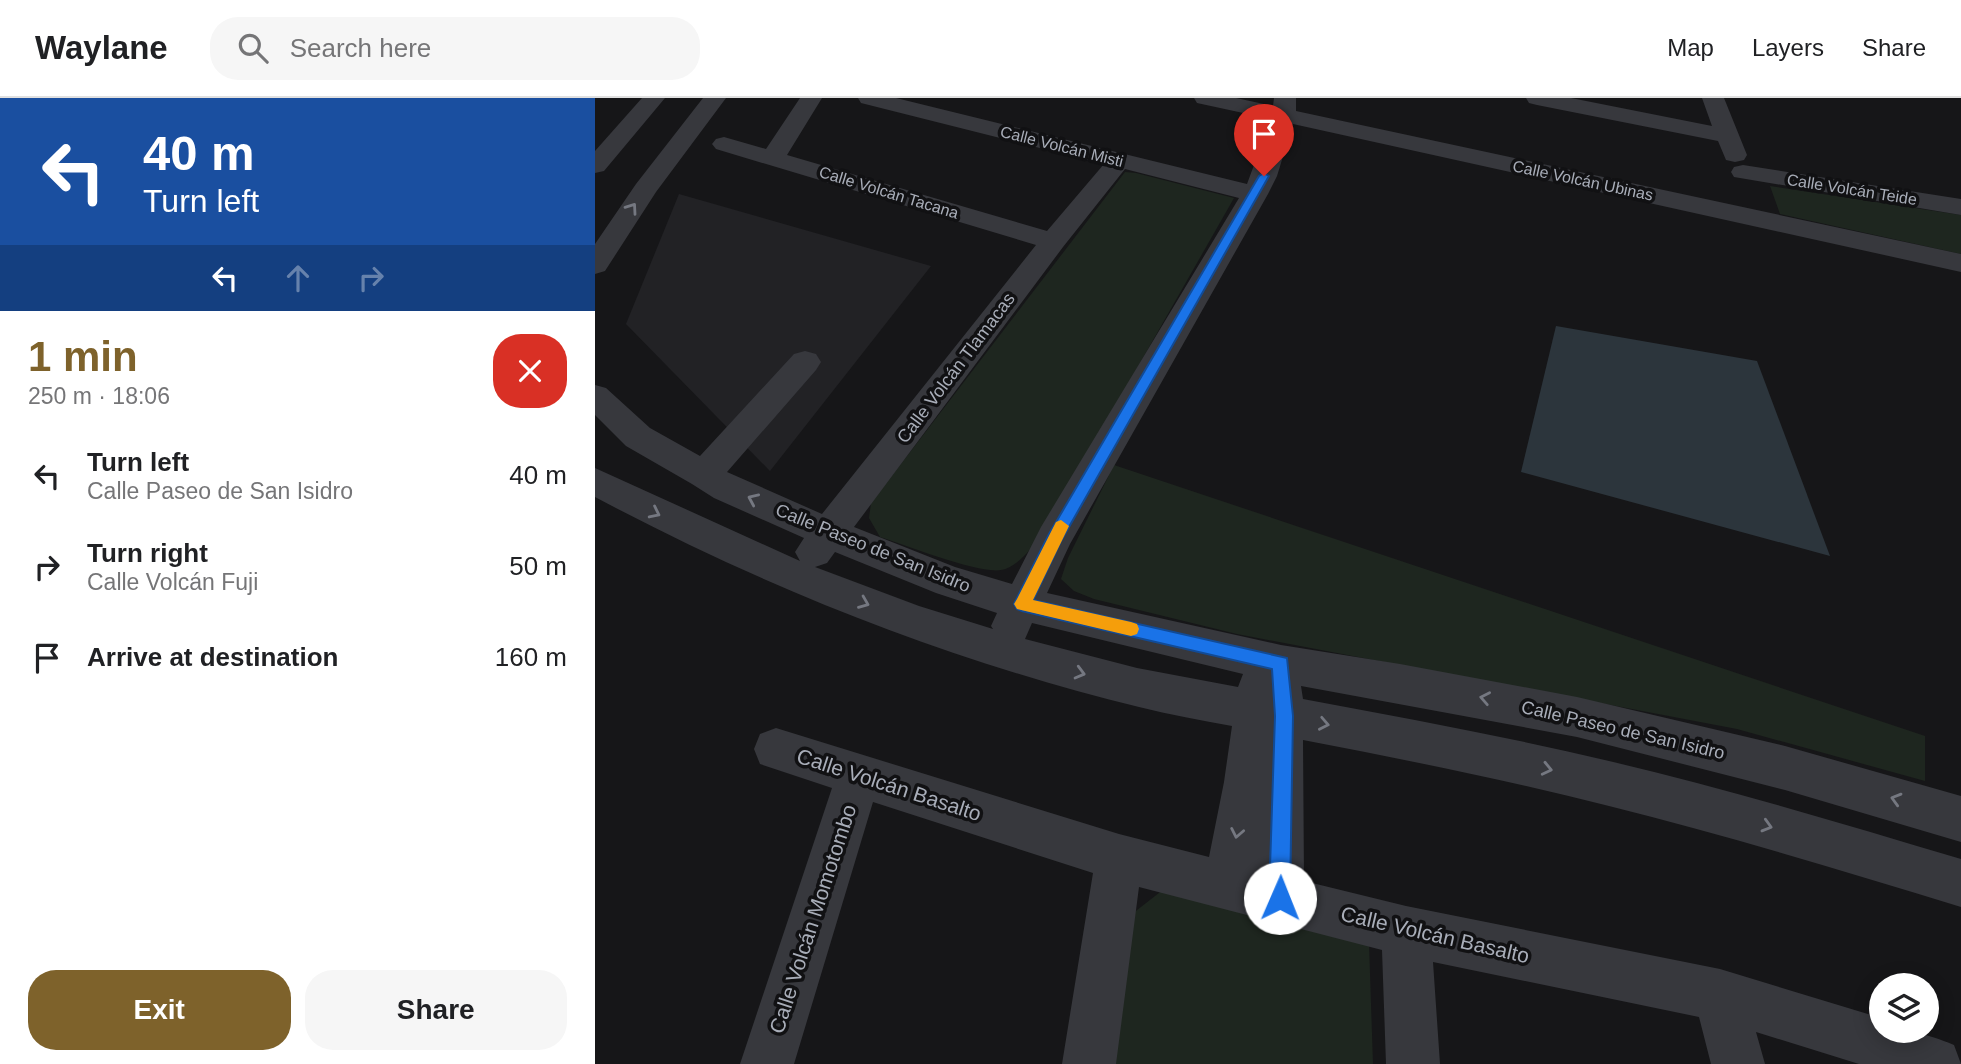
<!DOCTYPE html>
<meta charset="utf-8">
<style>
:root{--surface:#fff;--page:#f6f6f6;--text:#202124;--muted:#757577;--line:#e0e0e0;--accent:#7e622b}
body{margin:0;font-family:Arial,sans-serif;background:var(--page);color:var(--text);height:100vh;display:flex;flex-direction:column;font-size:26px;white-space:nowrap}
*{box-sizing:border-box;margin:0}
p{font-size:23px;color:var(--muted)}
.icon{flex:none;width:38px;height:38px;fill:none;stroke:currentColor;stroke-width:2;stroke-linecap:round;stroke-linejoin:round}
.map{position:relative;flex:1;overflow:hidden}
.details{display:flex;flex-direction:column;background:var(--surface);width:595px}
.details>*{flex:none}
.guide{background:#1a4fa0;color:#fff;overflow:hidden}
.tools{position:absolute;left:1274px;top:875px;display:grid;gap:14px}
.tools a{display:grid;place-items:center;width:70px;height:70px;border-radius:50%;background:var(--surface);box-shadow:0 4px 18px #0003;font-size:35px}
.pin{position:absolute;display:grid;place-items:center;width:60px;height:60px;color:#fff;margin:-72px -30px;border-radius:50% 50% 50% 0;rotate:-45deg;box-shadow:0 0 7px #0007}
.pin .icon{rotate:45deg}
.me{position:absolute;width:77px;margin:-38px;rotate:1deg;stroke-linejoin:round;filter:drop-shadow(0 0 5px #0008)}
.turn{display:flex;align-items:center;gap:24px;height:147px;padding:0 28px;font-size:32px}
.turn .icon{width:91px;height:91px;stroke-width:2.5}
.turn b{display:block;font-size:49px;line-height:60px}
.lanes{display:flex;align-items:center;height:66px;padding:0 28px;background:#0003;justify-content:center;gap:35px;direction:ltr}
.lanes .off{opacity:.35}
.round{display:grid;place-items:center;flex:none;width:74px;height:74px;border-radius:28px;background:var(--page)}
.head{display:flex;align-items:center;justify-content:space-between;height:119px;padding:0 28px}
h1{font-size:42px;font-weight:600;line-height:52px;color:var(--accent)}
.primary-button{display:flex;gap:14px;margin-top:auto;padding:14px 28px}
.primary-button a{flex:1;height:80px;border-radius:28px;background:var(--accent);color:#fff;font-size:28px;font-weight:600;line-height:80px;text-align:center}
.primary-button a+a{background:var(--page);color:var(--text)}
ul{padding:0;list-style:none}
li{display:flex;align-items:center;gap:21px;height:91px;padding:0 28px}
li div{flex:1}
li b{display:block;font-size:26px}
li em{font-style:normal}
header{display:flex;align-items:center;gap:42px;box-sizing:border-box;height:98px;padding:0 35px;background:var(--surface);border-bottom:2px solid var(--line)}
header strong{font-size:33px}
nav{display:flex;gap:38px;margin-inline-start:auto;font-size:24px}
.search{width:490px;height:63px;background:var(--page);display:flex;align-items:center;gap:18px;box-sizing:border-box;padding:0 24px;border-radius:28px;color:var(--muted);font-size:26px}
main{display:flex;flex:1;min-height:0}
.map>svg:first-child{display:block}
</style>
<header>
<strong>Waylane</strong>
<div class="search"><svg class="icon" aria-label="search" viewBox="0 0 24 24"><circle cx="10" cy="10" r="6"/><path d="M15 15l6 6"/></svg>Search here</div>
<nav><a>Map</a><a>Layers</a><a>Share</a></nav>
</header>
<main>
<section class="details">
<div class="guide">
<div class="turn"><svg class="icon" aria-label="left" viewBox="0 0 24 24"><path d="M17 20v-9H6M10 6l-5 5 5 5"/></svg><div><b>40 m</b>Turn left</div></div>
<div class="lanes"><svg class="icon" aria-label="left" viewBox="0 0 24 24"><path d="M17 20v-9H6M10 6l-5 5 5 5"/></svg><svg class="icon off" aria-label="ahead" viewBox="0 0 24 24"><path d="M12 20V5M6 11l6-6 6 6"/></svg><svg class="icon off" aria-label="right" viewBox="0 0 24 24"><path d="M7 20v-9h11M14 6l5 5-5 5"/></svg></div>
</div>
<div class="head"><div><h1>1 min</h1><p>250 m · 18:06</p></div><a class="round" style="background:#d93025;color:#fff"><svg class="icon" aria-label="close" viewBox="0 0 24 24"><path d="M6 6l12 12M18 6L6 18"/></svg></a></div>
<ul>
<li><svg class="icon" aria-label="left" viewBox="0 0 24 24"><path d="M17 20v-9H6M10 6l-5 5 5 5"/></svg><div><b>Turn left</b><p>Calle Paseo de San Isidro</p></div><em>40 m</em></li>
<li><svg class="icon" aria-label="right" viewBox="0 0 24 24"><path d="M7 20v-9h11M14 6l5 5-5 5"/></svg><div><b>Turn right</b><p>Calle Volcán Fuji</p></div><em>50 m</em></li>
<li><svg class="icon" aria-label="arrive" viewBox="0 0 24 24"><path d="M6 21V4h12l-3 4 3 4H6"/></svg><div><b>Arrive at destination</b></div><em>160 m</em></li>
</ul>
<div class="primary-button"><a>Exit</a><a>Share</a></div>
</section>
<div class="map">
<svg width="1366" height="966" viewBox="0 0 1366 966">
<rect width="100%" height="100%" fill="#161618"/>
<!-- built -->
<path fill="#222225" d="M84 96 336 168 175 373 31 226Z"/>
<!-- green -->
<path fill="#1e261f" d="M530 74 541 75 639 100 447 437C437 449 423 469 406 472 384 476 310 447 285 439L274 420 276 405Z
M1175 88 1366 117V156L1185 116Z
M519 367 1330 638V683L1142 631 642 536 499 501 479 493 466 481 473 460Z
M569 791 774 845 778 966H520L537 816Z"/>
<!-- water -->
<path fill="#2c353c" d="M961 228 1162 263 1235 458 926 374Z"/>
<g fill="none" stroke-linecap="round" stroke-linejoin="round">
<!-- minor -->
<path fill="#37383d" fill-rule="evenodd" d="M47 0H70L9 73 0 75V53Z
M108 0H131L61 94 10 173 0 176V146L41 86Z
M205 0H227L192 57 452 133 509 66 266 5 263 0H301L652 86 676 21 602 5 599 0H641L678 8 679 0H701V13L1366 156V174L698 26 682 78 673 96 475 446 452 495 686 547 805 566 982 599 1190 648 1366 698V744L1190 692 982 639 706 588 708 601C811 620 913 639 1014 663 1133 691 1249 726 1366 761V809C1250 773 1133 738 1014 708 913 682 811 662 708 642L709 783 811 808 1125 871 1286 920V933C1318 933 1330 935 1359 947L1366 966H1264L1161 934 1170 966H1116L1104 919 838 864 845 966H791L787 852 544 789 521 966H467L498 775 278 704 199 966H145L237 690 165 666 159 651 165 636 181 630 524 736 614 759 629 684 637 628C606 622 575 617 544 609 355 563 171 490 0 399V370L205 463 200 454 209 440 119 400 97 386 31 348 0 317V287L11 290 55 330 105 358 199 256 210 253 221 256 226 264 221 272 132 374 227 416 441 147 121 51 117 46 121 41 129 39 171 51ZM530 71 644 100 446 429 417 486 360 469 259 429 468 149ZM240 454 341 495 402 515 396 528 398 531 324 508 220 469 232 465ZM437 525 648 576 643 589 542 570 430 541Z
M931 0H976L1117 28 1107 0H1129L1152 57 1149 62 1140 64 1131 62 1123 43 942 7 934 5Z
M1148 67 1366 101V117L1139 79 1136 74 1139 69Z"/>
</g>
<!-- one-way arrows -->
<defs><path id="oneway-chevron" d="M-2-3.5L2.5 0L-2 3.5" fill="none" stroke-width="1.6" stroke-linecap="round" stroke-linejoin="round" transform="scale(1.75)"/></defs>
<g stroke="#757881">
<use href="#oneway-chevron" transform="translate(37 110) rotate(-55)"/>
<use href="#oneway-chevron" transform="translate(158 401) rotate(-156)"/>
<use href="#oneway-chevron" transform="translate(60 415) rotate(26)"/>
<use href="#oneway-chevron" transform="translate(269 505) rotate(22)"/>
<use href="#oneway-chevron" transform="translate(485 575) rotate(15)"/>
<use href="#oneway-chevron" transform="translate(890 600) rotate(-169)"/>
<use href="#oneway-chevron" transform="translate(729 626) rotate(11)"/>
<use href="#oneway-chevron" transform="translate(952 671) rotate(13)"/>
<use href="#oneway-chevron" transform="translate(1301 701) rotate(-164)"/>
<use href="#oneway-chevron" transform="translate(1172 728) rotate(16)"/>
<use href="#oneway-chevron" transform="translate(642 735) rotate(101)"/>
</g>
<!-- route -->
<path fill="#1a73e8" stroke="#114b97" stroke-width="2" d="M669 75 674 78 466 443 438 502 692 560 698 618 695 800 692 808 685 811 677 808 674 800 680 618 677 571 427 513 422 511 419 506 454 436 664 78Z"/>
<!-- slow -->
<path fill="#f59e0b" d="M466 422 474 428 438 502 536 524 542 526 544 531 542 536 536 538 422 511 419 506 422 501 461 424Z"/>
<g text-anchor="middle" stroke-width="7" stroke-linejoin="round" paint-order="stroke">
<!-- far-street labels -->
<g font-size="16" fill="#a8adb8" stroke="#111113">
<text transform="translate(467 48) rotate(14)" y="6">Calle Volcán Misti</text>
<text transform="translate(988 82) rotate(12)" y="6">Calle Volcán Ubinas</text>
<text transform="translate(1257 91) rotate(9)" y="6">Calle Volcán Teide</text>
<text transform="translate(294 94) rotate(17)" y="6">Calle Volcán Tacana</text>
</g>
<!-- street labels -->
<g font-size="18" fill="#a8adb8" stroke="#111113">
<text transform="translate(361 270) rotate(-53)" y="6">Calle Volcán Tlamacas</text>
<text transform="translate(278 450) rotate(22)" y="6">Calle Paseo de San Isidro</text>
<text transform="translate(1028 632) rotate(13)" y="6">Calle Paseo de San Isidro</text>
</g>
<!-- near-street labels -->
<g font-size="21" fill="#a8adb8" stroke="#111113">
<text transform="translate(294 687) rotate(18)" y="7">Calle Volcán Basalto</text>
<text transform="translate(218 821) rotate(-72)" y="7">Calle Volcán Momotombo</text>
<text transform="translate(840 837) rotate(13)" y="7">Calle Volcán Basalto</text>
</g>
</g>
</svg>
<div class="tools">
<a><svg class="icon" aria-label="layers" viewBox="0 0 24 24"><path d="M12 4l9 5-9 5-9-5zM3 14l9 5 9-5"/></svg></a>
</div>
<div class="pin" style="left:669px;top:78px;background:#d93025"><svg class="icon" aria-label="arrive" viewBox="0 0 24 24"><path d="M6 21V4h12l-3 4 3 4H6"/></svg></div>
<svg class="me" style="left:685px;top:800px" viewBox="-20 -20 40 40"><circle r="19" fill="#fff"/><path d="M0-13L10 11 0 6-10 11z" fill="#1a73e8"/></svg>
</div>
</main>
